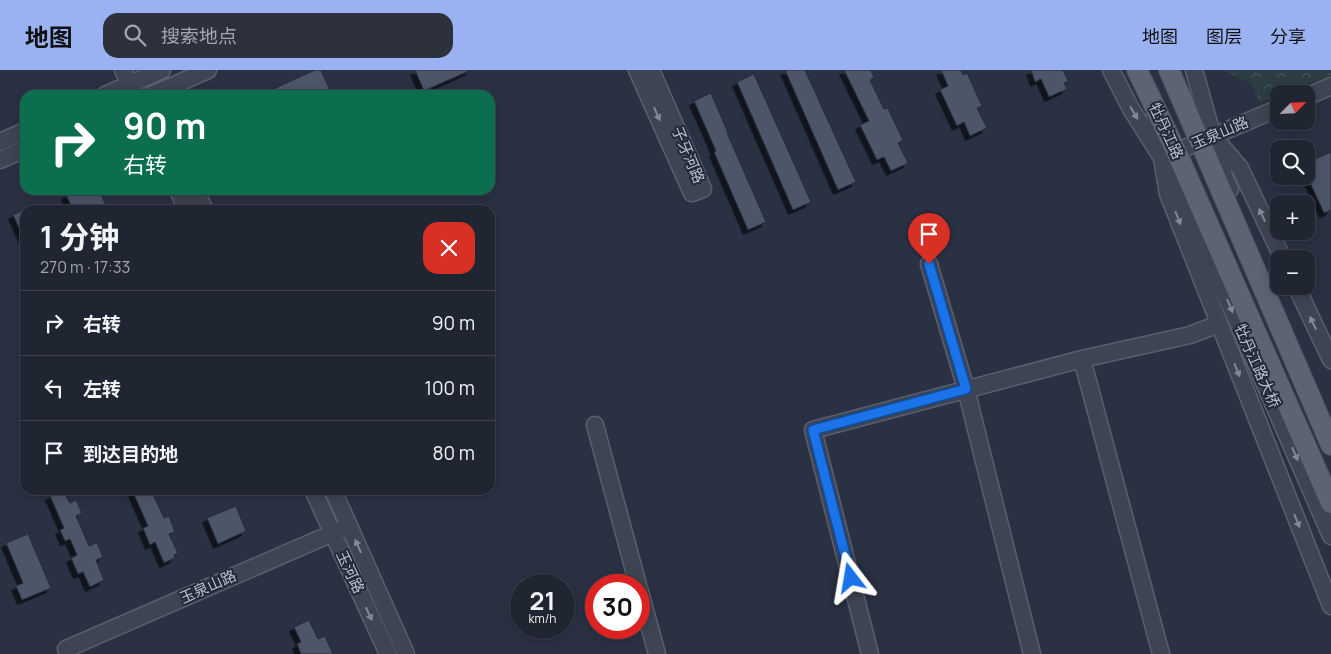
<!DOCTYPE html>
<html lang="zh">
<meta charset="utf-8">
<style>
:root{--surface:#202532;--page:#2d313e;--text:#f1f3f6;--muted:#a2a5ac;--line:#3d424d;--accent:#9ab1f2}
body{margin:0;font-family:Manrope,"Noto Sans SC",sans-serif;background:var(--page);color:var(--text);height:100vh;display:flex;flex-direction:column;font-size:19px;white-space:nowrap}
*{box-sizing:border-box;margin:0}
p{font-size:16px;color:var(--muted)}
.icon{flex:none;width:28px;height:28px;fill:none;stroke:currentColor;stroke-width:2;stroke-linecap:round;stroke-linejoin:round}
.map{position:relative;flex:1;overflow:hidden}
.sheet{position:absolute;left:20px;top:135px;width:475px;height:290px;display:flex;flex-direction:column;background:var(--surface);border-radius:15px;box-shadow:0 2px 12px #0003,0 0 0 1px var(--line)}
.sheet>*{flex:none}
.hud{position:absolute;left:20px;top:20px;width:475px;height:105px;border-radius:15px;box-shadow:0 2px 12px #0003,0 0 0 1px var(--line);background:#0b6e4f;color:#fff;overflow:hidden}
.needle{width:32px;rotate:66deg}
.controls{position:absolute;left:1270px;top:15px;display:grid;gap:10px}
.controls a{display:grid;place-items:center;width:45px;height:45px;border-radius:10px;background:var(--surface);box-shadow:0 2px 12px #0003,0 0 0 1px var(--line);font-size:25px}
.speed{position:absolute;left:510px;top:504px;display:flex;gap:10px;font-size:25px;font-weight:700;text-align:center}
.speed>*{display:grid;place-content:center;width:65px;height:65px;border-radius:50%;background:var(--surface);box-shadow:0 2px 12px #0003,0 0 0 1px var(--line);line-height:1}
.speed small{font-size:12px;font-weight:400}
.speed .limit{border:8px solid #d22;background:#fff;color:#111}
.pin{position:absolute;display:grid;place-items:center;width:42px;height:42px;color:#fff;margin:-51px -21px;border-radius:50% 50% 50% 0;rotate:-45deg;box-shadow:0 0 5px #0007}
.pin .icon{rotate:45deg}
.me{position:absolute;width:55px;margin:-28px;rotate:346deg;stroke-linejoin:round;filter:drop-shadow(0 0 4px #0008)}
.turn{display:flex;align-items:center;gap:18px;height:105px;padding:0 20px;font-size:22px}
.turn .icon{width:65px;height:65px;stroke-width:2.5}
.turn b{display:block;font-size:35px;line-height:42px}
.round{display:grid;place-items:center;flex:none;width:52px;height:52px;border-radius:15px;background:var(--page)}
.summary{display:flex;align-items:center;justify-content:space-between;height:85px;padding:0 20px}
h1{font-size:30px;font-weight:700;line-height:38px}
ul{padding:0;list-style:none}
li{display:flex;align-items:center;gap:15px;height:65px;padding:0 20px;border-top:1px solid var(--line)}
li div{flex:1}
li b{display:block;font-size:19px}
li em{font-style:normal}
header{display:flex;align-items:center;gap:30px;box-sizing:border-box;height:70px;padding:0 25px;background:var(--accent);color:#111}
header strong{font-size:24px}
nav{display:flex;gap:28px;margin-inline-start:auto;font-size:18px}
.search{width:350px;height:45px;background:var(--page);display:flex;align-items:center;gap:12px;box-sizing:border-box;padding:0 18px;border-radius:15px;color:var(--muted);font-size:19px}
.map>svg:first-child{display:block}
</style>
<header>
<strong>地图</strong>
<div class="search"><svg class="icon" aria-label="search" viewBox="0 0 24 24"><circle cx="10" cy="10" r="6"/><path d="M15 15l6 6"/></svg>搜索地点</div>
<nav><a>地图</a><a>图层</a><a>分享</a></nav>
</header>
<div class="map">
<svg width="1331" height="584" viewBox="0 0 1331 584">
<defs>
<pattern id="park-crowns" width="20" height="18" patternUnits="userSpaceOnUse" patternTransform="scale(1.25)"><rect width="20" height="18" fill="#2c3e43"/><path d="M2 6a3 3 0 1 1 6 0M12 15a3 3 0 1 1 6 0" fill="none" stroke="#49585d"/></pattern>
<filter id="shadow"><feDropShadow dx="-4.5" dy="4.5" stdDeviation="0" flood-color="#0009"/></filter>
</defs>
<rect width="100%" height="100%" fill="#2a3143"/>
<!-- park -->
<path fill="url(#park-crowns)" d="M1223 0H1331V5L1260 32 1252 14Z"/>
<!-- building -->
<path fill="#4e5669" stroke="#242b3a" filter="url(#shadow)" d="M315 0H321L332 25H260Z
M415 0H471L424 21Z
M785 0H805L856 112 838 120Z
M844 0H871L874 8 870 10 884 39 888 38 893 49 903 70 898 73 908 93 891 101 884 87 877 90 860 55 869 51Z
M941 0H961L963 5 967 3 982 36 977 38 987 58 970 66 964 52 957 56 940 20 948 16Z
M1031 0H1063L1068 11 1064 13 1067 19 1049 27 1041 9 1035 12Z
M754 4 811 132 793 140 737 12Z
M711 23 728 63H727L766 152 748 160 714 82 716 81 694 31Z
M1331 82V140L1324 143 1306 104V93Z
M76 120H99L108 140H73L66 125Z
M25 139V171L13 145Z
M63 420 70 433 76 430 82 443 76 446 89 476 97 473 103 487 96 490 104 510 90 517 83 502 78 504 71 488 77 485 70 469 65 471 60 460 64 458 50 426Z
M132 420H151L164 448 169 446 175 462 169 464 178 483 174 485 175 488 164 493 155 472 150 475 143 458 148 456Z
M236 436 246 461 218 474 207 448Z
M28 464 51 518 22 530 16 516 23 513 6 473Z
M309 550 318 569 325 566 333 584H301L297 574 301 572 294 557Z"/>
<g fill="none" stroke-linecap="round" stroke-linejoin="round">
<defs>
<path id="minor" d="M123 0 135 25
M637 0 692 123 703 119 651 0
M1111 0 1131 39 1162 88 1183 127 1331 466
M1194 0 1225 109 1230 119
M105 25 162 0
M152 25 208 0
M1306 27 1331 16
M1155 47 1168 124 1331 536
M1217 71 1240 98 1283 189
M0 72 25 61
M1166 86 1279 38
M0 90 25 79
M178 120 187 140
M195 120 205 140
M929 194 966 319 1032 584
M1296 216 1331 290
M1082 289 1161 584
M595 355 638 515
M313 420 388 584
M333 420 406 584
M639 518 657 584
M66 579 349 456
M870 584 813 360 1082 289 1190 265 1219 254"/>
<path id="major" d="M1137 0 1176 81 1331 433
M1169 0 1331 375"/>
</defs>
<!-- minor casing -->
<use href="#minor" stroke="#595f6d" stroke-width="19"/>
<!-- major casing -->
<use href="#major" stroke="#474d5c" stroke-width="22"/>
<!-- minor -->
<use href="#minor" stroke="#3e4452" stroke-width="16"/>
<!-- major -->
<use href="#major" stroke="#5c6372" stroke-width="20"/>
</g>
<!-- one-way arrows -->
<defs><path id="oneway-solid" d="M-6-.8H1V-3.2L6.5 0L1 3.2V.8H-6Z" transform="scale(1.25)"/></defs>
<g fill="#838895">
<use href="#oneway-solid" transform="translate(1134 43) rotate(59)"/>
<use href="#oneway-solid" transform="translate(657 44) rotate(66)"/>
<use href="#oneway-solid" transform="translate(1262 145) rotate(-115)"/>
<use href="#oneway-solid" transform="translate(1178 148) rotate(68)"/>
<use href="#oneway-solid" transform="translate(1230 236) rotate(66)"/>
<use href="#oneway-solid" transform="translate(1313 253) rotate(-115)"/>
<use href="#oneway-solid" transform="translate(1237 300) rotate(68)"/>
<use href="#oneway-solid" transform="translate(1295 384) rotate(66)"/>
<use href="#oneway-solid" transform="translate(1297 451) rotate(68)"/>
<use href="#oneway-solid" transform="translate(358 476) rotate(-114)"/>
<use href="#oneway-solid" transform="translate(369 544) rotate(65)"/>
</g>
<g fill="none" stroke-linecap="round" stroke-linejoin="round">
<defs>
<path id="route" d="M851 508 813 360 966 319 929 194"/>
</defs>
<!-- route casing -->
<use href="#route" stroke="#114b97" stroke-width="12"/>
<!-- route -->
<use href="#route" stroke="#1a73e8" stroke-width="9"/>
</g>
<g text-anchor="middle" stroke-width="4" stroke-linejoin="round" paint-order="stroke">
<!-- street labels -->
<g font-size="15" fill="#bbc0cc" stroke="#222938">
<text transform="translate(1166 61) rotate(65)" y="5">牡丹江路</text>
<text transform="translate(1220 63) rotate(-23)" y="5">玉泉山路</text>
<text transform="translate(688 85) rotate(67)" y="5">子牙河路</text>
<text transform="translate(1257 296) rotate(66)" y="5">牡丹江路大桥</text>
<text transform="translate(350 502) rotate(65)" y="5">玉河路</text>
<text transform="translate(208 517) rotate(-24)" y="5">玉泉山路</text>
</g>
</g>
</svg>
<div class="controls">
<a><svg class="needle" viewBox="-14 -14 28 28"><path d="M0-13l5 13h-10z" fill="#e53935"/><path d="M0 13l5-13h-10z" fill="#a2a5ac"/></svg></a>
<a><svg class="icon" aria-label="search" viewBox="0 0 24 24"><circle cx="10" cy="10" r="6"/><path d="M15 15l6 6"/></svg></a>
<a>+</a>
<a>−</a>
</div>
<div class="speed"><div>21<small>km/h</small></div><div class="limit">30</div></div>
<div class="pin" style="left:929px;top:194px;background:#d93025"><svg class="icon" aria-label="arrive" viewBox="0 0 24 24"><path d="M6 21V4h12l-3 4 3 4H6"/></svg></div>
<svg class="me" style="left:851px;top:508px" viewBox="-20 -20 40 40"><path d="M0-17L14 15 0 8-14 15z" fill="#1a73e8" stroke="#fff" stroke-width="4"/></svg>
<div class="hud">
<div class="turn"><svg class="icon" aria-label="right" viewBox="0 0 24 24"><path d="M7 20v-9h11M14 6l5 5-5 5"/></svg><div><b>90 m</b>右转</div></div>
</div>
<section class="sheet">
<div class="summary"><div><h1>1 分钟</h1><p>270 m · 17:33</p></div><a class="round" style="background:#d93025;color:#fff"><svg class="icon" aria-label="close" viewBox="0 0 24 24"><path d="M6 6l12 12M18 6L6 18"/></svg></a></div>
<ul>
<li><svg class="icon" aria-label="right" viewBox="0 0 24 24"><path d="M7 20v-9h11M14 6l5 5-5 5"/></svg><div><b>右转</b></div><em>90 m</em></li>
<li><svg class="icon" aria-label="left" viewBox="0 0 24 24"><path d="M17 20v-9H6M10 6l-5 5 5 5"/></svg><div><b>左转</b></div><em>100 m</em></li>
<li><svg class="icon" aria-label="arrive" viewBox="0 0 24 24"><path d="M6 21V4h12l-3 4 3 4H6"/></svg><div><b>到达目的地</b></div><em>80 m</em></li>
</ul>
</section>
</div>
